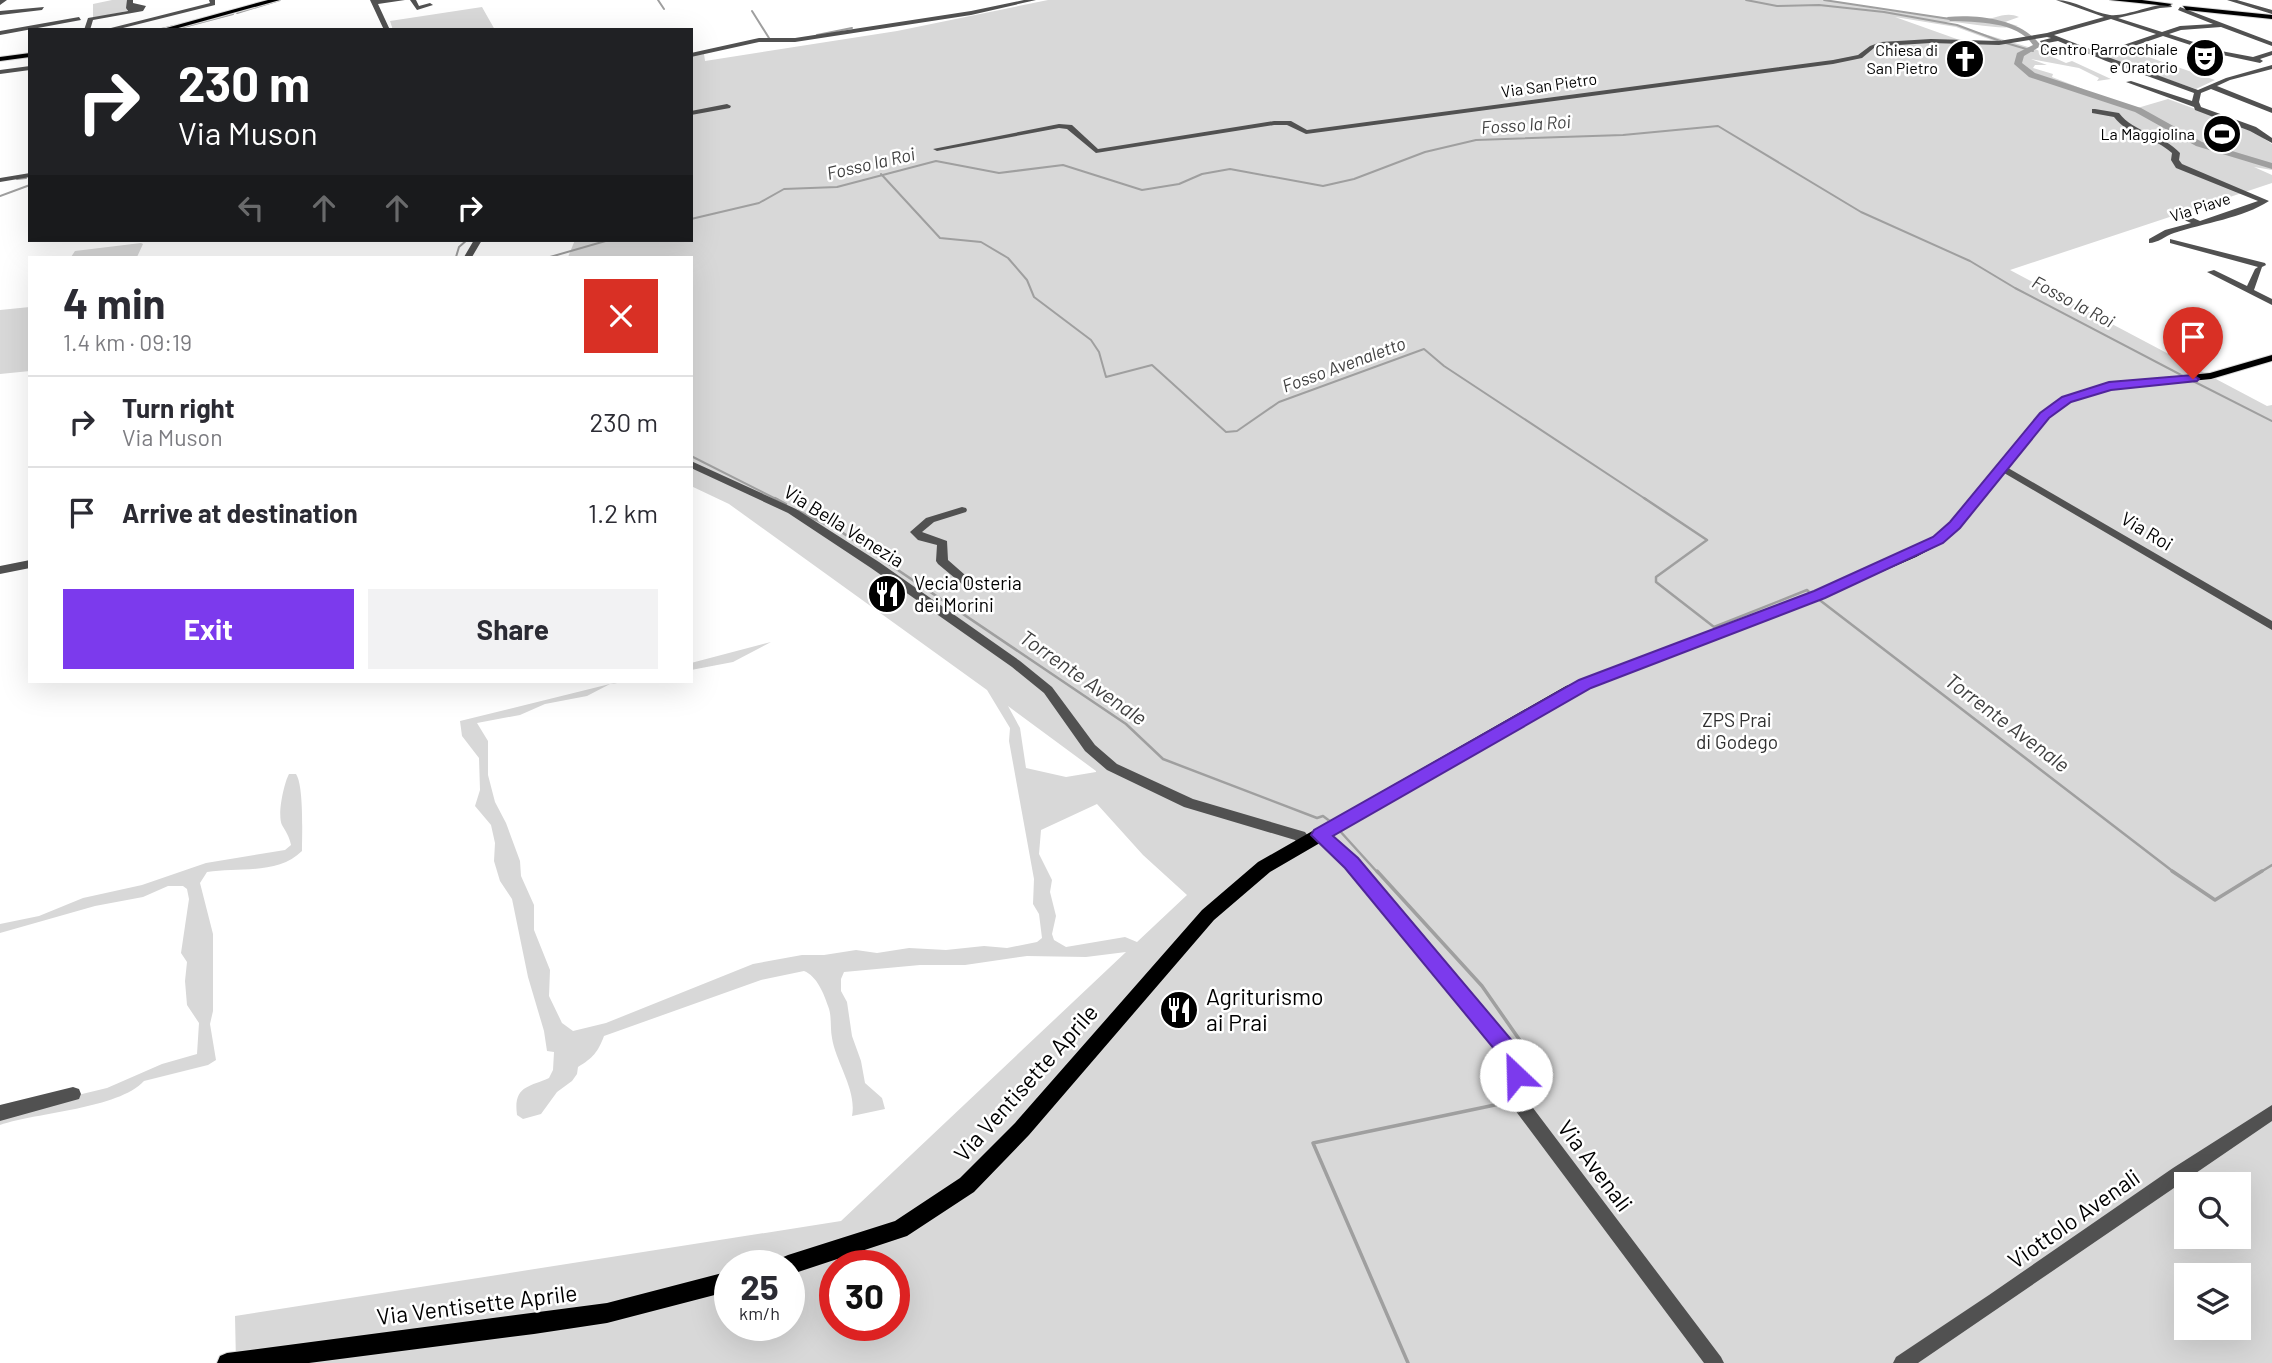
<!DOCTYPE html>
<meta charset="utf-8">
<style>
:root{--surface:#fff;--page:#f2f2f3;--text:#2b2b33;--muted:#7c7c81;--line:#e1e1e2;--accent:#7c3aed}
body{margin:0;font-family:Barlow,sans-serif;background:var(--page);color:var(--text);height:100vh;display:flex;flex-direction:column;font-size:26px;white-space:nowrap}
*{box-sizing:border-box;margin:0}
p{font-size:23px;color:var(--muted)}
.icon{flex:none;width:38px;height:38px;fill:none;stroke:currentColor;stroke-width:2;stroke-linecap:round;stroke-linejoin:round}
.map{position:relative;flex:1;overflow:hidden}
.details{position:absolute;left:28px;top:256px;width:665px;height:427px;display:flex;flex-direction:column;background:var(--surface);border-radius:0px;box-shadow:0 7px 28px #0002}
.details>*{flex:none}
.hud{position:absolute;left:28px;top:28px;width:665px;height:214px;border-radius:0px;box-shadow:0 7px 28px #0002;background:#202124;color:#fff;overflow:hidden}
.tools{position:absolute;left:2174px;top:1172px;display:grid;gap:14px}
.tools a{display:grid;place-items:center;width:77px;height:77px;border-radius:0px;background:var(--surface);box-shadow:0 7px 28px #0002;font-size:35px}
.speed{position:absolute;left:714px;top:1250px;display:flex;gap:14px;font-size:35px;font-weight:700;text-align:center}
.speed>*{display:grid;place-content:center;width:91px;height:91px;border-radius:50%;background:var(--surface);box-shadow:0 7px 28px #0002;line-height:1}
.speed small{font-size:18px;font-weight:400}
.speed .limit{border:10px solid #d22;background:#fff;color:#111}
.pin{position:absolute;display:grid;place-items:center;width:60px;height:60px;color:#fff;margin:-72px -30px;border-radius:50% 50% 50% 0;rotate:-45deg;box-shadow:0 0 7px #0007}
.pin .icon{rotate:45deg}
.me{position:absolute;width:77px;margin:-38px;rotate:336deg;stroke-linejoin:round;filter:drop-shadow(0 0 5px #0008)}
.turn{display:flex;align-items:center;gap:24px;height:147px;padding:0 35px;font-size:32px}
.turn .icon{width:91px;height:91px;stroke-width:2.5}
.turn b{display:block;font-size:49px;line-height:60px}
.lanes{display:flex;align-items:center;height:66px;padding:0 35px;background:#0003;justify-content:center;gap:35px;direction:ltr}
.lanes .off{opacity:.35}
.round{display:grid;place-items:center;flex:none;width:74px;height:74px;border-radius:0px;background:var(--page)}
.headline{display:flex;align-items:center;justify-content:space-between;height:119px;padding:0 35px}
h1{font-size:42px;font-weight:700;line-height:52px}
.primary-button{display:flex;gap:14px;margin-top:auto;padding:14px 35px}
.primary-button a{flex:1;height:80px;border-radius:0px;background:var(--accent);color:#fff;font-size:28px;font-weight:700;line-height:80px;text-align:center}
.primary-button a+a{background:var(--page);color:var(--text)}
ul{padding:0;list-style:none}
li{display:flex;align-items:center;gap:21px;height:91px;padding:0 35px;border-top:2px solid var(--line)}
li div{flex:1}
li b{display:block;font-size:26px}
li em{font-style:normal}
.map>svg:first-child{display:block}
</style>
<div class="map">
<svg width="2272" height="1363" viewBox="0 0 2272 1363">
<rect width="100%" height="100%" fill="#fff"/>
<!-- green -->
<path fill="#d8d8d8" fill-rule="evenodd" d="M112 0H127V11L93 18V4Z
M1048 0H1822C1874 8 1925 17 1977 20 1992 21 2005 10 2019 17L2005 22 2018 26C2000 31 1964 21 1944 22L2035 49 2066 63 2072 61 2111 79 2097 81 2099 78 2079 68 2031 59 2047 65H2035L2033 68 2053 74 2052 77 2083 89 2082 91 2134 109 2168 99 2250 129 2272 144V170L2254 167 2272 175V183L2010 270 2267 406 2272 405V1363H236L235 1316 841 1221 1126 952 1086 957 1027 956 965 965H920L844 972 841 979V991L847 1002 852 1036 861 1061 865 1083 882 1098 885 1109 852 1116C857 1090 836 1063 832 1038 830 1028 832 1015 828 1006 824 994 817 976 804 971L761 980 604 1036C598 1052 593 1058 578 1067L577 1074 572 1081 557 1092 541 1114 523 1119 517 1115C513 1086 529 1087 549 1078L553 1070 554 1052 547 1051 544 1031 528 977 512 899 500 881 494 861 495 843 491 825 475 806 480 790 479 758 462 736 460 721 622 681H632L610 684 587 696 545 704 520 715 477 723 488 741V775L495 802 506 823 520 861 521 876 534 905V930L550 970 549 996 562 1023 573 1031 606 1023 753 964 802 955H824L856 950 877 953 909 948 946 950 984 946 1007 948 1037 942 1042 938 1039 914 1033 904 1034 879 1009 741 1010 728 987 690 729 504 691 486V257H568L575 240H691V56L704 54 705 61 897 31ZM1895 17 1956 27 1994 41 1968 43ZM1008 706 1096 771V772L1066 777 1026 768 1020 728ZM1097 804 1143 855 1187 895 1137 942 1125 937 1066 947 1054 940 1052 934 1056 916 1050 892 1052 880 1039 854 1041 830ZM2186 1185H2238V1237H2186ZM730 1265H789V1325H730ZM835 1265H894V1325H835ZM2186 1276H2238V1328H2186Z
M482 7 495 30H393L390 21Z
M2131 51 2215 80 2196 89 2105 58Z
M141 243 143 244 137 257H71L75 251Z
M30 307V371L0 374V310Z
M771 642 733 662 691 670V663Z
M289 774H296C304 786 302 835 302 851 278 875 238 867 207 872L200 883 213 934V1011L210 1024 216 1060 208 1065 144 1081C118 1109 38 1112 0 1125V1117L24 1108 107 1088 162 1064 197 1054 199 1023 187 1005 185 981 187 962 181 953 189 899 187 889 183 886H168L143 897 95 906 0 933V924L39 916 83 898 142 885 206 863 285 850 291 845C289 836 286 832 282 825 277 815 284 783 289 774Z"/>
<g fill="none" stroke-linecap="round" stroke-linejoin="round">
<!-- stream-far2 -->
<path stroke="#9f9f9f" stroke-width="2" d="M658 0 664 9
M1746 0 1777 6 1819 5 1884 12 1957 25 2000 41
M1824 0 1950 19
M752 11 769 38
M237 13 280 0
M176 29 233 14
M157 30 174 26
M817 35 852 28
M2006 43 2033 51
M881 174 940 238 981 242 1008 258 1027 280 1034 297 1091 340 1099 352 1106 377 1152 365 1226 432 1237 431 1279 402 1424 349 1444 366 1647 500
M17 179 26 178
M0 196 30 185
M691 219 759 203 784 189 837 187 936 161 999 173 1063 165 1142 190 1179 184 1202 174 1230 169 1323 186 1354 179 1425 152 1476 140 1623 135 1718 126 1861 212 1970 261 2015 288 2185 377
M456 257 459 247 467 240
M550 257 609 240
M2191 380 2272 421
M691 456 778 500"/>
<!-- stream-far1 -->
<path stroke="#9f9f9f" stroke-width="2.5" d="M775 498 786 504
M1644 498 1707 540 1656 577V582L1714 627 1807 590 1811 594
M798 511 840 531 1126 724 1163 759 1317 818 1323 816 1331 822
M1817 598 2175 873
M1339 830 1378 873
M2259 873 2272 865"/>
<!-- stream -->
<path stroke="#9f9f9f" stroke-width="3.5" d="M1377 871 1482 986 1535 1062 1534 1080 1522 1096
M2172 871 2215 900 2262 871
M1408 1363 1313 1143 1514 1101"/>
<!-- river -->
<path fill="#9f9f9f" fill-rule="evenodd" d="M1947 17C1977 14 2023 19 2041 46L2024 56 2022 63 2035 73 2141 108 2202 142 2272 163V169L2196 146 2135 112 2029 77 2014 64 2017 53 2033 45C2017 21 1976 22 1950 21Z"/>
<defs>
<path id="major" d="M268 0H280L171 30H159Z
M2110 0H2142L2172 4 2168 6Z
M2183 6 2272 15V19L2186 10Z
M30 53V57L0 61V57Z
M2272 355V361L2211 379 2110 389 2070 401 2049 418 1959 528 1942 543 1916 557 1824 597 1576 694 1270 872 1214 920 1029 1135 974 1192 907 1236 789 1275V1265H778L781 1258 788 1255 895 1221 960 1178 1015 1123 1202 910 1258 862 1566 686 1814 591 1908 551 1934 537 1951 522 2041 414 2062 397 2109 383 2210 373Z
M730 1271V1291L607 1323 534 1334 309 1363H217L220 1356 227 1353 607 1303Z"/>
</defs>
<!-- major casing -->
<use href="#major" stroke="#dbdbdb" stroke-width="2"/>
<!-- minor -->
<path fill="#515151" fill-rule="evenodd" d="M0 0H7L0 5Z
M127 0H133V3L146 6 143 11 93 20 90 30H84L88 18 128 11 126 8Z
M209 0H215V5L115 30H103L210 3Z
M370 0H405L378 4 390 30H384Z
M410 0H416L419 6 430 3 433 5 417 10Z
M1024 0H1036L971 15 795 42H759L691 57V53L759 38H795L971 11Z
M2056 0C2075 0 2091 12 2110 15 2125 17 2152 4 2170 4L2172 7 2160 8 2118 18 2162 32 2180 26 2213 24 2178 10 2180 7 2272 42V46L2221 27 2181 30 2169 34 2221 51 2253 57 2272 51V55L2260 59 2263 61 2260 63 2218 54 2163 36 2105 56 2198 90 2226 78 2272 65V69L2230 80 2217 86 2272 108V113L2211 89 2201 93 2199 102 2201 107 2256 127 2272 138V143L2250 131 2195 110 2194 107 2126 82 2131 81 2192 101 2194 93 2106 61 2058 41 2047 43 2052 52 2047 53 2040 41 2051 38 2047 37 1999 45 1931 43 1882 46 1874 48 1862 58 1833 64 1306 134 1287 125H1274L1096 153 1067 129 1059 128 937 151 933 149 1059 124 1072 125 1098 149 1274 121H1291L1307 130 1833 60 1858 55 1870 46 1881 42 1931 39 1999 41 2047 33 2104 17ZM2111 19 2156 34 2100 53 2054 35Z
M2227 0H2237L2272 10V14Z
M44 7 42 10 0 15V11Z
M79 17 81 20 0 35V31Z
M30 66V70L0 74V70Z
M727 104 731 106 730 108 691 115V111Z
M2095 109 2119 113C2134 133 2163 134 2180 153L2179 160 2182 164 2269 201C2243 218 2204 223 2174 233 2165 236 2158 243 2149 243V239L2165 230 2191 223 2173 215V211L2182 210V213L2200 221 2258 201 2176 168 2171 160 2172 153C2155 137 2128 136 2114 117L2092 113V109Z
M30 173V177L0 182V178Z
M2170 239 2265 263 2266 265 2262 267 2254 290 2272 299V305L2207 272 2214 270 2247 286 2255 269 2258 267 2170 243Z
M474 240H482L472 257H464Z
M691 461 796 509 879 562 1020 661 1052 687 1095 745 1117 764 1193 799 1305 832 1313 843 1311 847C1303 849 1300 846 1295 840L1184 807 1107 770 1085 751 1044 693 1012 667 871 568 788 513 691 468Z
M2003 465 2272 621V630L1999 470 1998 468Z
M962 507 966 508 967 510 966 512 934 522 922 532 947 541 948 560 973 582 974 586 968 590 964 589 962 584 938 564 936 561 937 545 918 540 910 532 926 518Z
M30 560V568L0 574V566Z
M1320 830 1325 831 1357 859 1513 1045 1525 1071 1520 1090 1527 1100 1721 1357 1724 1363H1704L1515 1110 1504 1091 1509 1071 1501 1055 1347 867 1315 839 1313 835 1315 831Z
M73 1087 79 1089 81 1094 79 1099 0 1121V1105Z
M2272 1105V1121L1918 1363H1893L1896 1357 1989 1295 2173 1168Z"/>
<!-- major -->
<use href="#major" fill="#000" fill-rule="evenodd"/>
</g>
<!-- route -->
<path fill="#7c3aed" stroke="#51269a" stroke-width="2" d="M2193 375 2199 379 2197 381 2111 390 2071 402 2049 418 1960 528 1943 543 1825 598 1591 688 1333 836 1358 858 1514 1043 1526 1065 1523 1081 1516 1084 1509 1081 1500 1056 1345 868 1311 835 1314 830 1579 680 1814 591 1933 537 1950 522 2040 413 2062 397 2109 382Z"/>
<!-- icons -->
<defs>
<symbol id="theatre-disc" viewBox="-11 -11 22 22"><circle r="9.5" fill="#000" stroke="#fff"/><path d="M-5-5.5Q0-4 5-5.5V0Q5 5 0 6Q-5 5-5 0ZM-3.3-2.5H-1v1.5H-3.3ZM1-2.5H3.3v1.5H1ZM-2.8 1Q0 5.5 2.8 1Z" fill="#fff"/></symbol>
<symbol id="church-disc" viewBox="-11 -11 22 22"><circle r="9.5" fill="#000" stroke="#fff"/><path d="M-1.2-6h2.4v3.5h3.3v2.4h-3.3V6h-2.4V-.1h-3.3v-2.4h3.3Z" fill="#fff"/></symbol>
<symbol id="stadium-disc" viewBox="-11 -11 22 22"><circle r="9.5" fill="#000" stroke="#fff"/><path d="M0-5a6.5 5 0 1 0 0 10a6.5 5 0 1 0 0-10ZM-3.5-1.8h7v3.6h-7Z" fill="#fff"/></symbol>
<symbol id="restaurant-disc" viewBox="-11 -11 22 22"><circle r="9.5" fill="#000" stroke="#fff"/><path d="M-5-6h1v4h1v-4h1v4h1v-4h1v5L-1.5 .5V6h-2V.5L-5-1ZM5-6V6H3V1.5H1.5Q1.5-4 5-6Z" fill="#fff"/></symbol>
</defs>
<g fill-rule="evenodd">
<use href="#theatre-disc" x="2183" y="36" width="44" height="44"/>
<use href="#church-disc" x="1943" y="37" width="44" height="44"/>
<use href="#stadium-disc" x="2200" y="112" width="44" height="44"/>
<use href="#restaurant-disc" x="865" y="572" width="44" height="44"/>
<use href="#restaurant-disc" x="1157" y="988" width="44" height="44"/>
</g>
<g text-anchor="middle" stroke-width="5" stroke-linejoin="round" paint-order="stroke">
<!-- far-poi labels -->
<g font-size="16" fill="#000" stroke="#fff" text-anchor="end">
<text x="2178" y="55">Centro Parrocchiale<tspan x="2178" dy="18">e Oratorio</tspan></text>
<text x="1938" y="56">Chiesa di<tspan x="1938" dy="18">San Pietro</tspan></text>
<text x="2195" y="140">La Maggiolina</text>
</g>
<!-- far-street labels -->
<g font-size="16" fill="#000" stroke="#fff">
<text transform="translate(1549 85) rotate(-8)" y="6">Via San Pietro</text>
<text transform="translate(2200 207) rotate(-18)" y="6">Via Piave</text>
</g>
<!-- far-water labels -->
<g font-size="18" font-style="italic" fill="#404040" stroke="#fff">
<text transform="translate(1526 125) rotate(-4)" y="6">Fosso la Roi</text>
<text transform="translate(871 164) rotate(-13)" y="6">Fosso la Roi</text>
<text transform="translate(2073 302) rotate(28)" y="6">Fosso la Roi</text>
<text transform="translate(1344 365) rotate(-20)" y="6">Fosso Avenaletto</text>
</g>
<!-- street labels -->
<g font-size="19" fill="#000" stroke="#fff">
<text transform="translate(844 526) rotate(32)" y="7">Via Bella Venezia</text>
<text transform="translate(2147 531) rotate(31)" y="7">Via Roi</text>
</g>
<!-- poi labels -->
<g font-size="19" fill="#000" stroke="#fff" text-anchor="start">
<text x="914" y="590">Vecia Osteria<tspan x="914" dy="22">dei Morini</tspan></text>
</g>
<!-- park labels -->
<g font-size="19" fill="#2f2f2f" stroke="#fff">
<text x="1737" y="727">ZPS Prai<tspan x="1737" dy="22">di Godego</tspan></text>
</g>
<!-- water labels -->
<g font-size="21" font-style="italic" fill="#404040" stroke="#fff">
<text transform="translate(1083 678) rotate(35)" y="7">Torrente Avenale</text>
<text transform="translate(2007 723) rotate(37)" y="7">Torrente Avenale</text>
</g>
<!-- near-poi labels -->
<g font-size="23" fill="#000" stroke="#fff" text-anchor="start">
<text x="1206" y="1005">Agriturismo<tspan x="1206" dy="26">ai Prai</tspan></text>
</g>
<!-- near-street labels -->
<g font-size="23" fill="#000" stroke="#fff">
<text transform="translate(1026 1083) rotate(-48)" y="8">Via Ventisette Aprile</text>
<text transform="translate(1595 1166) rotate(53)" y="8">Via Avenali</text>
<text transform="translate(2074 1219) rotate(-35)" y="8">Viottolo Avenali</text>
<text transform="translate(477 1305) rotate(-7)" y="8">Via Ventisette Aprile</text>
</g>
</g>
</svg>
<div class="tools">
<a><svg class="icon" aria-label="search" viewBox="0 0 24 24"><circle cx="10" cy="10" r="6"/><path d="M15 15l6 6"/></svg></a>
<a><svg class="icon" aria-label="layers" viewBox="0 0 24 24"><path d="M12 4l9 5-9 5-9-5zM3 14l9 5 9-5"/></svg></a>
</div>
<div class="speed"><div>25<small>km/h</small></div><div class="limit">30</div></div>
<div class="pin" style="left:2193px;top:379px;background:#d93025"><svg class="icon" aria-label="arrive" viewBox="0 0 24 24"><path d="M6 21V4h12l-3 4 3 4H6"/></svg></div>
<svg class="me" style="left:1516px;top:1075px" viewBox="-20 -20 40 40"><circle r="19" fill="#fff"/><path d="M0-13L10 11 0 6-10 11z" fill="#7c3aed"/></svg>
<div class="hud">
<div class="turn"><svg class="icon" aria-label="right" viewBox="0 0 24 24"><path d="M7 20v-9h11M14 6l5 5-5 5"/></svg><div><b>230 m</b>Via Muson</div></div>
<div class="lanes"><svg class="icon off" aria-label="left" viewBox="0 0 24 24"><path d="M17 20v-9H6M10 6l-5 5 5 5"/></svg><svg class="icon off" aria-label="ahead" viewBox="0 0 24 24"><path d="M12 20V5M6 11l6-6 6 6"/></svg><svg class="icon off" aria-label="ahead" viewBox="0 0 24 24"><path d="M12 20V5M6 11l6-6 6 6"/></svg><svg class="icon" aria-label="right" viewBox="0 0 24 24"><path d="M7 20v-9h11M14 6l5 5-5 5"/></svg></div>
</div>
<section class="details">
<div class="headline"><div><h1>4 min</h1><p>1.4 km · 09:19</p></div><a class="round" style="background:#d93025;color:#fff"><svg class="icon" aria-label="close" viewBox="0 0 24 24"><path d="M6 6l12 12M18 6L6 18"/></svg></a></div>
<ul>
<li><svg class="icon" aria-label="right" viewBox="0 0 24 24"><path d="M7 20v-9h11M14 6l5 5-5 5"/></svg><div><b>Turn right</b><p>Via Muson</p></div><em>230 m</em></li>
<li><svg class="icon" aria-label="arrive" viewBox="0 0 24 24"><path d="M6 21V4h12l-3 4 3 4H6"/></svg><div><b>Arrive at destination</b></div><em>1.2 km</em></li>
</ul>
<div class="primary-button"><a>Exit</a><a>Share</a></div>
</section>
</div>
